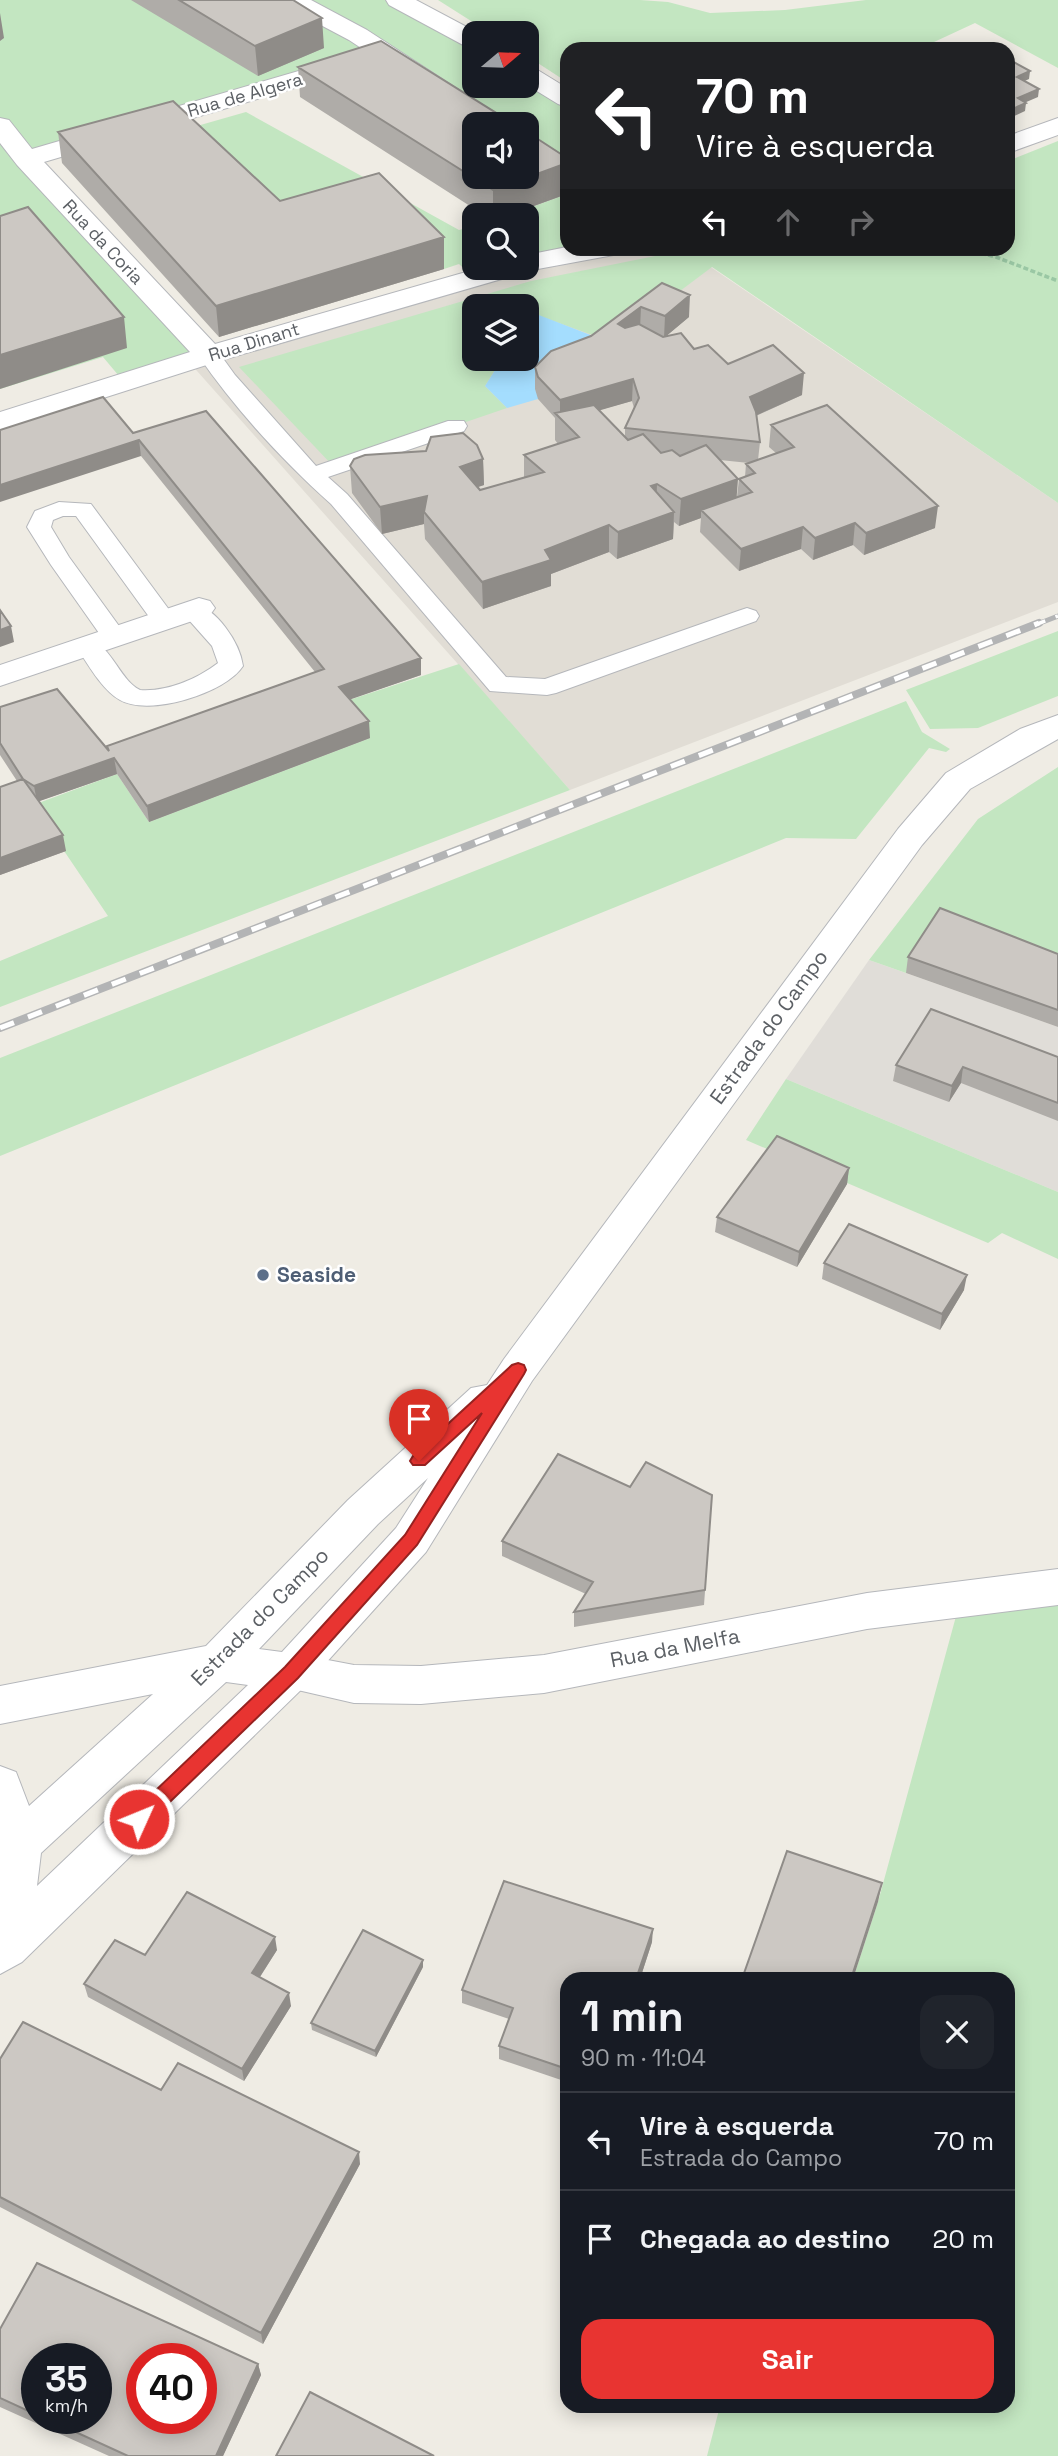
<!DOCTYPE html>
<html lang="pt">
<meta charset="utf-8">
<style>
:root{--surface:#171b24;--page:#20242c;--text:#f1f3f6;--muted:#9ea1a6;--line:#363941;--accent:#e83431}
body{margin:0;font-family:"Space Grotesk",sans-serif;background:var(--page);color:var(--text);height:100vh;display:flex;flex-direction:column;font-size:26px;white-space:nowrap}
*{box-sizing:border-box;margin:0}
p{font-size:23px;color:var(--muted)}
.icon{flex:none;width:38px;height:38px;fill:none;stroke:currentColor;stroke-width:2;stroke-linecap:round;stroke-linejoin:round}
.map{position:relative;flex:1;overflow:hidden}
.side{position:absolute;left:560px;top:1972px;width:455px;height:441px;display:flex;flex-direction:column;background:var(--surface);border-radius:21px;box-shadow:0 4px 18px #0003}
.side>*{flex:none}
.top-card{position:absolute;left:560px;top:42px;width:455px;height:214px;border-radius:21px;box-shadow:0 4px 18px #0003;background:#202124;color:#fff;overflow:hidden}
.needle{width:46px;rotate:71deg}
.buttons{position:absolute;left:462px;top:21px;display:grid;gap:14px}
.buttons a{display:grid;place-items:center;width:77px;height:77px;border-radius:14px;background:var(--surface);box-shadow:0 4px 18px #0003;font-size:35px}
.speed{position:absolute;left:21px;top:2343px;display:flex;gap:14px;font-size:35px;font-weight:700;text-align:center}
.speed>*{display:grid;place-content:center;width:91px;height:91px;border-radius:50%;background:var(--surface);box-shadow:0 4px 18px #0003;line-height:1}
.speed small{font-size:18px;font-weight:400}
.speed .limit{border:10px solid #d22;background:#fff;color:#111}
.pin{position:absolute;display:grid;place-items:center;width:60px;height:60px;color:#fff;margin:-72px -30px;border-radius:50% 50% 50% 0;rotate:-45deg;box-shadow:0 0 7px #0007}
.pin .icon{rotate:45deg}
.me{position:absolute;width:77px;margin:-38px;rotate:46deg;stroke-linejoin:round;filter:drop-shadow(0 0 5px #0008)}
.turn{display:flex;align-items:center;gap:24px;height:147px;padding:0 21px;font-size:32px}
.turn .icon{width:91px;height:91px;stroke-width:2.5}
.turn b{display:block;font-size:49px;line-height:60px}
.lanes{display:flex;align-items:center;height:66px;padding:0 21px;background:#0003;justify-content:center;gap:35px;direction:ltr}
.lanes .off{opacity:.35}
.round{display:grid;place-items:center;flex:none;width:74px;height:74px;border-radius:21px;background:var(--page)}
.headline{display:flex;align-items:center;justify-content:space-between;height:119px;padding:0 21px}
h1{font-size:42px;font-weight:800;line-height:52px}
.action{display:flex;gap:14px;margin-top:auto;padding:14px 21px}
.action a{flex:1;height:80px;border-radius:21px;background:var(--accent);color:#fff;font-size:28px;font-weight:800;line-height:80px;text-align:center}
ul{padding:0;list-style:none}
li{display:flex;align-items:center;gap:21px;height:98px;padding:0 21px;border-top:2px solid var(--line)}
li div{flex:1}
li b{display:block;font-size:26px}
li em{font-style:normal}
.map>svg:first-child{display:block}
</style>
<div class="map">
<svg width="1058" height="2456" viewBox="0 0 1058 2456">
<rect width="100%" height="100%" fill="#efece4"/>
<!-- industrial -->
<path fill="#e0ddd8" d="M869 960 1058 1027V1192L786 1079Z"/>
<!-- education -->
<path fill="#e1ddd5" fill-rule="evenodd" d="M619 249H684L1058 503V602L570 790 189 362 514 268H527V264L539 261ZM474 306H527V359H474Z"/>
<!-- green -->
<path fill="#c3e6c1" d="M0 0H398L474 41V86H527V74L567 99V171L527 145V124H494L384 54 27 159 209 355 124 382 103 357 0 389Z
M438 0H640L668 2 710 13 785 10 866 0H1058V68L975 23 919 49H567V82L527 56V33H490Z
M246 112 459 230 474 226V268H509L474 278 459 264 444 269 282 232 176 132Z
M1058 141V503L712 267 612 342 531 313 527 320V306H474V359H502L485 386 507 408 334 467 239 367 531 281 690 249 1008 248V161Z
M567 194V248L609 249 527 263V215H510Z
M1058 631V696L978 728 930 729 906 690Z
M459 664 570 790 0 1007V961L108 916 33 805 117 774 149 822 370 738 340 703Z
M906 701 922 732 950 749 946 752 929 748 856 839 786 838 0 1156V1058Z
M1058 767V971L938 924 906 973 869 960 978 819Z
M786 1079 1058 1192V1259L1002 1233 988 1243 746 1140Z
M1058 1587V2456H707L720 2406H1008V1979H853L878 1902 961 1598Z"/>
<!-- water -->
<path fill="#a4ddfe" d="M531 312 606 341 538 399 507 408 485 386 502 359H527V320Z"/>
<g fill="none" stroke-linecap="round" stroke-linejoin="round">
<defs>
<path id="service" d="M209 348 217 350 235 375 316 466 448 421H464L467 426 464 431 328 477 347 494 506 677 545 679 738 611 747 608 756 611 759 616 756 621 556 693 547 695 490 691 331 504C282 460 235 409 198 355L201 350Z
M59 502 91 504 173 615 176 620 173 625 164 628 155 625 76 516H63L53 520 51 527 69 557 127 637 124 643 115 645 106 643 51 565 27 527 35 511Z
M192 602C216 608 240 642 243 666 226 693 149 717 120 700 102 690 87 663 76 646L79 640C108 633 117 679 140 690 167 692 197 679 218 663L212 646 180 610 183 605Z"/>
<path id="minor" d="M280 0H311L367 30 502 118 506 124H476L349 40 283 5Z
M386 0H416L478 33H474V48L465 46 389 5Z
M350 56 359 59 363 64 359 69 44 162 215 344 480 268H527V255L567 247 622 248 619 254 527 271 522 270 519 274 219 361 0 431V412L190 352 17 165 0 143V118L9 120 32 149Z
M527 66 536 69 567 88V107L558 104 527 85Z
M1058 118V135L1008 153V136Z
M199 598 210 601 215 608 210 615 0 686V665Z
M1058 1569V1605L867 1629 544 1693 421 1704 354 1703 276 1685 269 1672 276 1659 291 1653 354 1665 421 1666 544 1655 867 1593Z"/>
<path id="tertiary" d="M1058 715V739L970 789 922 845 532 1381 426 1552 306 1685 22 1962 0 1974V1766L16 1772 29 1806 153 1694 0 1724V1686L206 1646 348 1500 471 1388 487 1385 504 1359 898 829 946 773 1020 729ZM428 1478 396 1528 282 1652 259 1649 378 1524ZM226 1682 248 1685 37 1886 41 1853Z"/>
</defs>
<!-- service casing -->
<use href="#service" stroke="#b5b7bb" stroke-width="2"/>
<!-- minor casing -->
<use href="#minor" stroke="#b5b7bb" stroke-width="2"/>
<!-- tertiary casing -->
<use href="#tertiary" stroke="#b5b7bb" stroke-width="2"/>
<!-- path -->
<path stroke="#9ac7a4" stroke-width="3.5" stroke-dasharray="5 2.5" stroke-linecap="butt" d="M959 248 996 257 1058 281"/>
<!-- service -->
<use href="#service" fill="#fff" fill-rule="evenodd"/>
<!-- minor -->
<use href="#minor" fill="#fff" fill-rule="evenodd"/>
<!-- tertiary -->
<use href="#tertiary" fill="#fff" fill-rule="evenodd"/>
<defs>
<path id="rail-far1" d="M1035 625 1058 616"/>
<path id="rail" d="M0 1028 1039 623"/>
</defs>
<!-- rail-far1 casing -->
<use href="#rail-far1" stroke="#b3b4b5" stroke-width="5"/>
<!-- rail casing -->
<use href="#rail" stroke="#b3b4b5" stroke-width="8"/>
<!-- rail-far1 -->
<use href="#rail-far1" stroke="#fff" stroke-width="3.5" stroke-dasharray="11" stroke-linecap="butt"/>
<!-- rail -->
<use href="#rail" stroke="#fff" stroke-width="5" stroke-dasharray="15" stroke-linecap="butt"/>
</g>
<!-- wall -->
<path fill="#afaca8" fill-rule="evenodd" d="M131 0H293L324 48 258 76Z
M298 67 567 158V194L509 215H484L300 97Z
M58 132 444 269 219 337 62 163Z
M662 283 689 317 666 336 694 349 802 395 756 416 760 442 758 460 776 453 769 447 771 425 935 528 864 555 853 545 813 560 801 549 739 571 700 532 701 518 679 526 674 522 673 539 617 559 609 552 551 574V586L483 609 425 539 424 524 382 534 352 493 350 466 483 459 484 485 478 487 480 490 524 478V455L558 444 555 440V418L538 399 535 389V367L591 336ZM632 401 634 408 625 428V437L599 410ZM720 460 749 463 746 464 745 477 739 479 737 497Z
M133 433 421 658V675L350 699 370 738 149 822 117 774 39 801 66 851 0 875V787L17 781 0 755V707L107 749V746L315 672 141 456Z
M1058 954V1027L906 973 908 957Z
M1058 1057V1121L961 1083 949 1102 893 1081 896 1065Z
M849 1168 847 1184 797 1267 715 1232 717 1217Z
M824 1263 964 1290 940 1330 822 1279Z
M630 1487 712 1495 704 1605 574 1627V1612L586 1594 502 1556V1541Z
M652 1942 640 1979H567V2082L499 2059V2046L509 2019 462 2003V1990Z
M277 1950 260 1977 291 2006 244 2081 88 1997 84 1984 145 1955Z
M423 1967 376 2057 312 2030 311 2023Z
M0 2059 161 2090 360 2164 263 2344 0 2207Z
M0 2329 258 2364 261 2375 223 2456H109L0 2407ZM37 2359 96 2418H37Z"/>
<!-- shaded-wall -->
<path fill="#8f8c88" d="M0 13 4 38 0 41Z
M322 18 324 48 258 76 255 46Z
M1030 71 1029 79 1016 85 1017 77Z
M1039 89 1038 97 1017 106 1018 98Z
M1026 103 1025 111 1008 119V111Z
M567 163V194L509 215H493V190Z
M444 237V269L219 337 216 306Z
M690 295 689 317 664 338 665 316Z
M641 307 640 329 618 346V324Z
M124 317 127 348 0 389V355Z
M804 373 802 395 748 419 750 397Z
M633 379 632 401 563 421 560 418V400Z
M139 440 141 456 0 502V485Z
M483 459 484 485 460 493V467Z
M738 479 736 505 701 510V518L679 526 681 499Z
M657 484 656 511 651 486Z
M427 496 424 512V524L382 534 380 507Z
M938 506 935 528 864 555 866 533Z
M674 512 673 539 617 559 618 532Z
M855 523 853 545 813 560 815 538Z
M609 525V552L551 574V586L483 609 482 582 545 550Z
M803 527 801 549 739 571 741 549Z
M11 626 14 642 0 647V630Z
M421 658V675L340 703 339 687Z
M369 721 370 738 149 822 147 806Z
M114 758 117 774 37 802 34 786Z
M63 835 66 851 0 875V858Z
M963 1067 961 1083 949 1102 952 1086Z
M849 1168 847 1184 797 1267 799 1252Z
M967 1275 964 1290 940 1330 942 1314Z
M882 1883 878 1902 853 1979H851Z
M653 1929 652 1942 640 1979H636Z
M275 1937 277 1950 254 1986 252 1973Z
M423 1960V1967L376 2057 375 2051Z
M289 1993 291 2006 244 2081 242 2069Z
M359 2152 360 2164 263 2344 261 2333Z
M258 2364 261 2375 223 2456H216Z"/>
<!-- building -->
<path fill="#ccc8c3" stroke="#8f8c88" stroke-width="2" fill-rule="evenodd" d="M179 0H293L322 18 255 46Z
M381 41 514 124H474V177H527V132L567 158V163L493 190 298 67Z
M1008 59 1030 71 1017 77 1039 89 1018 98 1026 103 1008 111Z
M173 101 280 201 379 173 444 237 216 306 58 132Z
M28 207 124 317 0 355V216Z
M662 283 690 295 665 316 641 307 618 324 625 328 639 324 663 337 681 333 694 349 708 345 728 364 773 345 804 373 750 397 756 412 760 442 625 428 639 398 633 379 560 400 538 377 535 367 551 351 591 336Z
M103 397 133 433 206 411 421 658 339 687 369 721 147 806 114 758 34 786 23 779 63 835 0 858V787L23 779 0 743V707L57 689 109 751 107 746 324 669 139 440 0 485V430Z
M594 405 628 440 643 434 661 453 672 450 680 456 706 445 738 479 681 499 657 484 651 486 674 512 618 532 609 525 545 550 551 560 482 582 424 512 427 496 380 507 350 466 354 459 365 455 426 451 431 437 463 433 477 445 483 459 460 467 480 490 544 472 524 455 579 437 555 413Z
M827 405 938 506 866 533 855 523 815 538 803 527 741 549 701 510 752 492 739 479 755 473 746 464 794 447 771 425Z
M0 610 11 626 0 630Z
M940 908 1058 954V1010L908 957Z
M931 1009 1058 1057V1103L963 1067 952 1086 896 1065Z
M777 1136 849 1168 799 1252 717 1217Z
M849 1224 967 1275 942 1314 824 1263Z
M558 1454 630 1487 646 1462 712 1495 705 1590 574 1612 593 1582 502 1541Z
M787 1851 882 1883 851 1979H742Z
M504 1881 653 1929 636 1979H567V2069L499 2046 513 2008 462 1990Z
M187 1892 275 1937 252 1973 289 1993 242 2069 84 1984 115 1940 145 1955Z
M363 1930 423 1960 375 2051 311 2023Z
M23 2022 161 2090 178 2063 359 2152 261 2333 0 2197V2059Z
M37 2263 258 2364 216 2456H128L45 2418H96V2359H37V2415L0 2398V2329ZM142 2359H201V2418H142Z
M310 2392 434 2456H276Z"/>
<!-- route -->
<path fill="#e83431" stroke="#972220" stroke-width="2" d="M518 1363 524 1365 526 1370 524 1374 417 1545 298 1678 146 1825 139 1827 132 1825 130 1819 132 1813 285 1667 405 1535 482 1413 425 1465H413L410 1461 413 1456 512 1365Z"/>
<!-- markers -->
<circle fill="#5c6f8a" stroke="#fff" stroke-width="2.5" cx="263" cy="1275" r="7"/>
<g text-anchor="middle" stroke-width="5" stroke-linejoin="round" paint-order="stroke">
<!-- far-street labels -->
<g font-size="18" fill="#5c6065" stroke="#fff">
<text transform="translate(245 95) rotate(-16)" y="6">Rua de Algera</text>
<text transform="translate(103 242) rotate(47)" y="6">Rua da Coria</text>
<text transform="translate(254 342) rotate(-17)" y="6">Rua Dinant</text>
</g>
<!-- street labels -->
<g font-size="21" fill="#5c6065" stroke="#fff">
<text transform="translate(769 1027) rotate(-54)" y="7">Estrada do Campo</text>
<text transform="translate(260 1617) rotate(-45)" y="7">Estrada do Campo</text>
<text transform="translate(675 1648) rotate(-11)" y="7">Rua da Melfa</text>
</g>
<!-- service labels -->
<g font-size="21" font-weight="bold" fill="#4e5e75" stroke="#fff" text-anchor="start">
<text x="277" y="1282">Seaside</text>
</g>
</g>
</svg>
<div class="buttons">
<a><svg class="needle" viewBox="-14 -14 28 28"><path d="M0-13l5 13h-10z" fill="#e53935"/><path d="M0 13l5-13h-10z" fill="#9ea1a6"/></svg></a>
<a><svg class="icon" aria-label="sound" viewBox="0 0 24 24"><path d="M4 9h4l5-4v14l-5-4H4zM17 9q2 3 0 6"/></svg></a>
<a><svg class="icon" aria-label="search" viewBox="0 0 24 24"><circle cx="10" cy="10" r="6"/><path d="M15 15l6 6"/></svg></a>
<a><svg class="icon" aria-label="layers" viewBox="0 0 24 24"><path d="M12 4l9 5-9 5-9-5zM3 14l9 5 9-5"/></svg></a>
</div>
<div class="speed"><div>35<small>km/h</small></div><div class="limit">40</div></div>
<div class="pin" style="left:419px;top:1461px;background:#d93025"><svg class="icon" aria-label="arrive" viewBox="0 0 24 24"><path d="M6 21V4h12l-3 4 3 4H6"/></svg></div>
<svg class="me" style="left:139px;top:1819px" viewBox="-20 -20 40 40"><circle r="17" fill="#e83431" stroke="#fff" stroke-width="3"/><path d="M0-11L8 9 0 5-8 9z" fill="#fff"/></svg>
<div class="top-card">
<div class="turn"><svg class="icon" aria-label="left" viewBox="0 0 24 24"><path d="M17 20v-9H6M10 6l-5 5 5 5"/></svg><div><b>70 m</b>Vire à esquerda</div></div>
<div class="lanes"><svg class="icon" aria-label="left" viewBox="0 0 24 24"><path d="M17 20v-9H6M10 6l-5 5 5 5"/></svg><svg class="icon off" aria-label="ahead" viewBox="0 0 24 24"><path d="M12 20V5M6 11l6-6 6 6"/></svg><svg class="icon off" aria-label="right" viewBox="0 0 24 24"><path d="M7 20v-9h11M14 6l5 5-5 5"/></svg></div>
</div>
<section class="side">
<div class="headline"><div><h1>1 min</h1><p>90 m · 11:04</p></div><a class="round"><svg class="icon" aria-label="close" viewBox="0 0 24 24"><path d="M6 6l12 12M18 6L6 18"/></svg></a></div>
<ul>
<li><svg class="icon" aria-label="left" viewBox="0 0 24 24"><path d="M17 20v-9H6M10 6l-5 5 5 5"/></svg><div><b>Vire à esquerda</b><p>Estrada do Campo</p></div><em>70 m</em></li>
<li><svg class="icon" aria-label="arrive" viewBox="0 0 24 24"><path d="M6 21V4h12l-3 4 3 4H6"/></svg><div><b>Chegada ao destino</b></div><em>20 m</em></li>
</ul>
<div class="action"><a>Sair</a></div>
</section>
</div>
